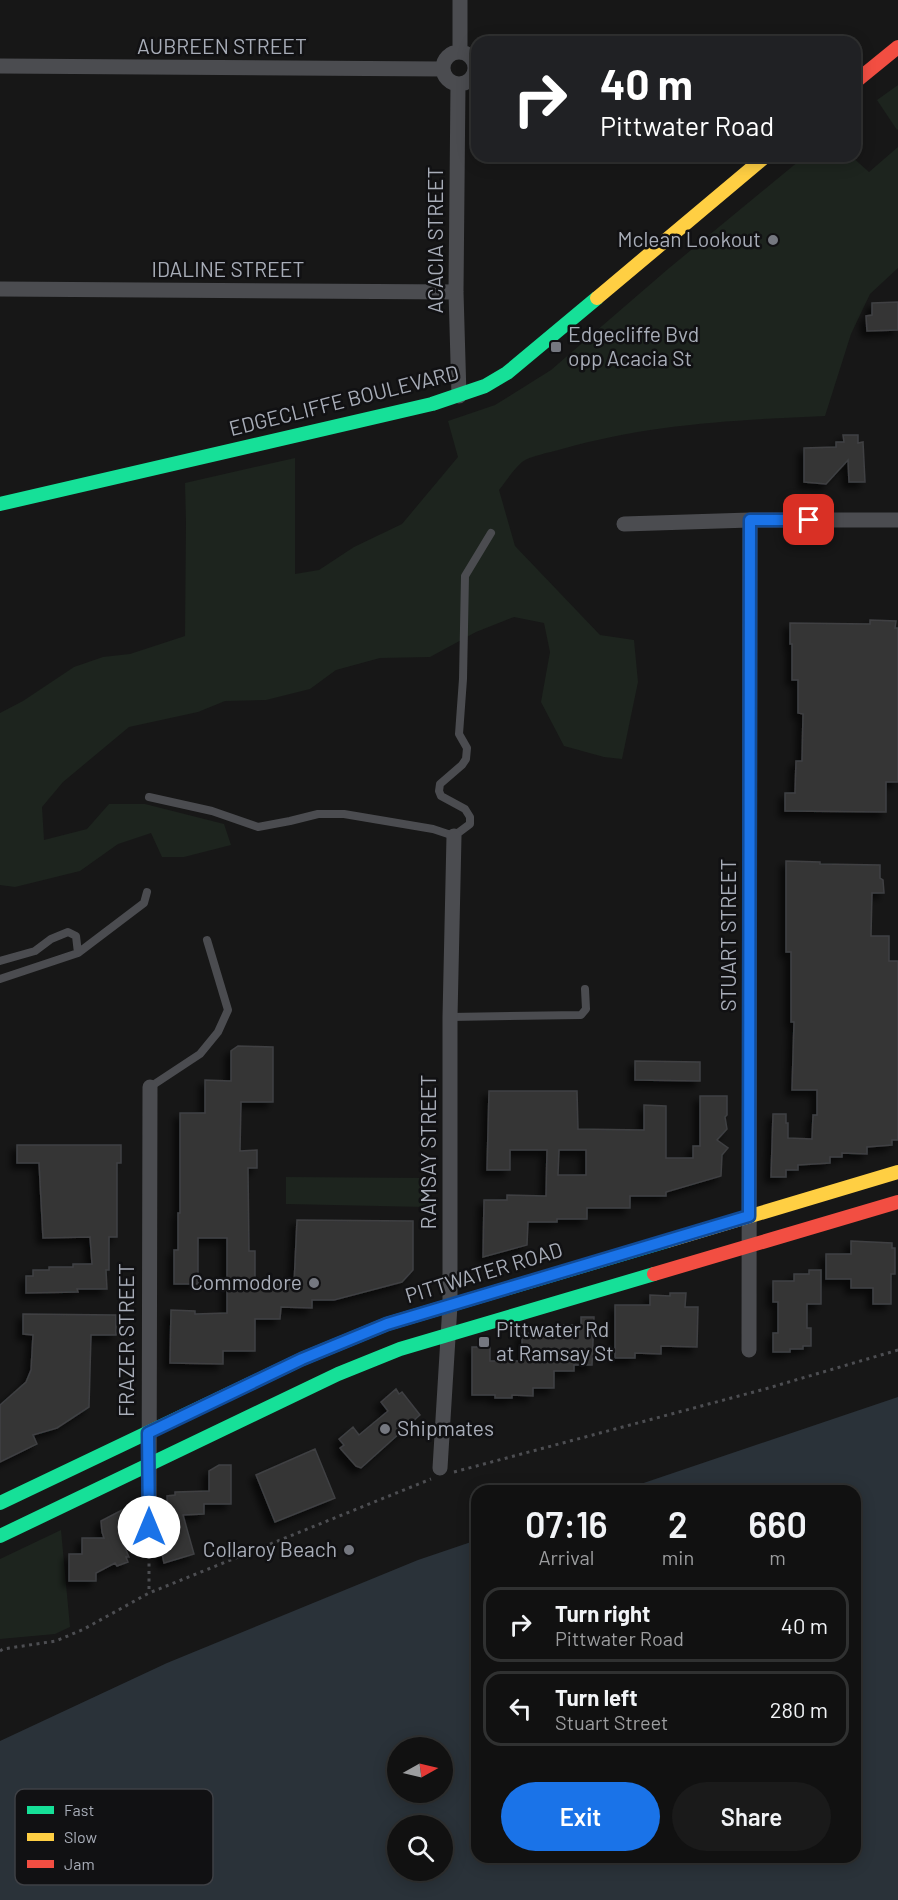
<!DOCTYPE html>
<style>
:root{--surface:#111;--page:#1a1a1a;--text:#f1f3f6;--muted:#9c9d9f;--line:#303131;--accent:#1a73e8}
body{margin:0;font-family:Barlow,sans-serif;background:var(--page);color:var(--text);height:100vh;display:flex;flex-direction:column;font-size:22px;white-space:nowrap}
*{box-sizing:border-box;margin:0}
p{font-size:20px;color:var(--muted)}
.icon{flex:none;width:33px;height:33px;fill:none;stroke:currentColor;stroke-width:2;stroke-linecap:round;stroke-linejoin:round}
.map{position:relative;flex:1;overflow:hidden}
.sheet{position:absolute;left:471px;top:1485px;width:390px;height:378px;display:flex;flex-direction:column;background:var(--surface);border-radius:18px;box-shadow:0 3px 15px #0003,0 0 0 2px var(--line)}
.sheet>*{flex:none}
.top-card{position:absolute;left:471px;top:36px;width:390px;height:126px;border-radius:18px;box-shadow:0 3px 15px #0003,0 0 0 2px var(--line);background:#202124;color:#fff;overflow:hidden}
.needle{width:39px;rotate:82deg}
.controls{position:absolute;left:387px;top:1737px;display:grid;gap:12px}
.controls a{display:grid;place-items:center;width:66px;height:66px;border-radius:50%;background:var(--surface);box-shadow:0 3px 15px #0003,0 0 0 2px var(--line);font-size:30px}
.pin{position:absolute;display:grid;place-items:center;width:51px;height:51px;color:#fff;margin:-26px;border-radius:12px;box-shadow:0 3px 9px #0006}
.me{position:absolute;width:66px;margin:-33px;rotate:0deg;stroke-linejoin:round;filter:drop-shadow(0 0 4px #0008)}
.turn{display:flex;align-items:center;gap:21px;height:126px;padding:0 30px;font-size:27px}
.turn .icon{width:78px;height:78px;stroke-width:2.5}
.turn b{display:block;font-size:42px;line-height:51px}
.eta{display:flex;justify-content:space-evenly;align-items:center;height:102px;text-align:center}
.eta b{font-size:36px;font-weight:600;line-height:42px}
.button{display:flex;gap:12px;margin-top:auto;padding:12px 30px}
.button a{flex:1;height:69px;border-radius:36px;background:var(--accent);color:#fff;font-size:24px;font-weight:600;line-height:69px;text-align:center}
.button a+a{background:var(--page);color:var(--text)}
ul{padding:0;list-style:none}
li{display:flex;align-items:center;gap:18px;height:75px;margin:0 12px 9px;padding:0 18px;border:3px solid var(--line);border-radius:18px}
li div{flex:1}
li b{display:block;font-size:22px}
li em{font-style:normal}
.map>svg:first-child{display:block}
</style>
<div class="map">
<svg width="898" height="1900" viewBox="0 0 898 1900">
<defs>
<filter id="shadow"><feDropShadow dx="-5.5" dy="5.5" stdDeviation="3" flood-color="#0009"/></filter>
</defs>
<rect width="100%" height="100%" fill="#171717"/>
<!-- green -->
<path fill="#1d241e" d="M898 85V129L897 130 877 100Z
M898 147V268L870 294 851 334 825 416C734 420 650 424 562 449 552 452 530 456 522 462 514 469 506 481 499 490L515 546 600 635 634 640 638 682 622 759 604 757 564 746 541 702 550 652 544 623 514 617 476 632 430 657 380 658 336 670 310 689 266 700 225 701 198 712 129 727 63 782 42 807 44 840 87 829 109 804H145L224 824 231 845 184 857H162L151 833 118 844 80 871 15 887 0 885V713L23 701 74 667 103 657 130 654 185 636 186 522 185 483 295 458V574L319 570 354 547 402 524 458 457 448 421 495 405 551 370 668 269 805 156H851L869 172Z
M286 1177 426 1178V1207L286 1204Z
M61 1530 70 1627 55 1634 0 1639V1559Z"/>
<!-- water -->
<path fill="#2a3239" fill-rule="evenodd" d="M898 1397V1900H0V1741L167 1663 418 1560 477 1540V1857H855V1491H620ZM398 1748H442V1792H398ZM398 1826H442V1870H398Z"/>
<!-- building -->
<path fill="#353536" stroke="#3f4043" stroke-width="1.5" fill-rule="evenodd" filter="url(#shadow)" d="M898 302V330L867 331 866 316 872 315V303Z
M843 435H858V443L863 442 865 482H849L848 460 826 484 804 482V448L836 447V442H844Z
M870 620 896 621 895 628H898V782H886V812L785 811V793H795L796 761H802L803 714 798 713V680H792V644H790V623L870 624Z
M786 861 820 862V864L880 865V878L883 880 884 893H872L871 936H889V961H898V1140H892V1145L867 1147V1154L842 1153V1157H830V1163L798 1165V1170H786V1177H771L773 1114H786V1123H788V1138L812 1139 813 1115H817V1090H792L794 1022H791V952H786Z
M238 1046 273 1047V1102H241L240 1151 257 1150V1168H248L249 1251H255V1284L294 1285 297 1220 413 1221V1270L402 1282 334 1300H312V1308L281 1307 280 1319H255V1351H223V1364L170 1363 171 1310 195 1311V1314L227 1313V1238H198V1284H174V1250H178V1213H180V1113H205V1080L231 1081V1051Z
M635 1061 700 1062V1081L635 1080Z
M489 1091H577L578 1129 644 1130V1105L666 1106V1158H693V1146H700V1096H727V1115L725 1117 727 1129 717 1140 728 1148 722 1155 721 1176 666 1192V1196H630V1208H587V1219H557V1222H528L527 1245 483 1257 484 1200H507V1195L546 1196 547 1150H510V1170H487ZM559 1150H586V1175H558Z
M17 1145H121V1163H117V1237H109V1270H106L107 1289H77L78 1292 26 1293V1276H33V1270H49V1267H73V1264H92L90 1237 43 1238 39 1163H17Z
M851 1241 892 1243V1248H895V1274H891V1304H873V1288H851V1279H826V1254H851Z
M809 1270H821V1304H807V1328H811V1346H803V1349H790V1352H773V1333H778V1302H773V1281H794V1274H809Z
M670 1293H686L685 1307H698L697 1347 661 1346V1354L635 1353V1358H615V1305H650V1295L670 1296Z
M23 1314 116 1315V1335H91L89 1407 57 1428 33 1435 37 1444 0 1462V1405L26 1382 31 1370 33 1335 23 1334Z
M581 1317H594L592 1365H574V1371H554V1388H533V1396L512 1395V1398H495V1395H472V1347H490V1361H522V1333L557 1334V1330H561V1325H581Z
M396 1389 399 1394 402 1392 420 1415 361 1468 356 1466 340 1448 344 1445 339 1439 353 1427 359 1435 388 1411 381 1402Z
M315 1449 335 1498 275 1522 256 1475Z
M219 1465H231V1504H204V1514L183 1515 194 1554 164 1563 161 1549 166 1548 160 1519H168L167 1496 175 1495V1492L209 1491V1471Z
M122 1510 129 1523 125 1525 129 1540 123 1543 129 1557H126L128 1562 117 1566 115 1563 96 1573V1581H69V1554H82V1538H104L102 1532 101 1521Z"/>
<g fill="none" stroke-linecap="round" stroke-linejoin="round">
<!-- path -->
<path stroke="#4d4e52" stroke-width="3" stroke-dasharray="3 4.5" stroke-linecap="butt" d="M454 1472 765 1389 898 1350
M149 1541V1593
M0 1651 3 1649 56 1641 84 1629 149 1593 431 1479"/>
<!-- lane -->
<path stroke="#4b4c50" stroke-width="8" d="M149 797 212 811 258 827 290 821 318 814H344L433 829 454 836 470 824V817L465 809 441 796 439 791 440 784 462 765 466 759 467 748 459 734 463 679 465 576 491 533
M0 961 35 951 51 939 68 932 76 936 78 953
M0 979 78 953 144 903 147 892
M450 1017 581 1015 586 1009 585 989
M150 1087 200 1054 218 1032 228 1010 207 940"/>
<!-- street -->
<path stroke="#4b4c50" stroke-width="15" d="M460 0V51
M443 68a16 16 0 1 1 32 0a16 16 0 1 1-32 0Z
M0 66 443 69
M458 84 456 292 459 396
M0 289 456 292
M624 524 750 520H898
M749 1350 750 520
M440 1468 450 1305V1017L454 836
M149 1527 150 1087"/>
<!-- fast -->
<path stroke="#16e098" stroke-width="14" d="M0 504 432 404 485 386 507 373 597 298
M0 1503 302 1359 387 1324 667 1241
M0 1536 338 1374 400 1349 654 1274"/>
<!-- slow -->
<path stroke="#ffcf43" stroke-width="14" d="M597 298 766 156
M667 1241 898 1172"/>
<!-- jam -->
<path stroke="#f24e42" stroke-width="14" d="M855 82 898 47
M654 1274 898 1202"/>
</g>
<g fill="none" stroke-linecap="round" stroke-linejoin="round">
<defs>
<path id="route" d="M149 1527 148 1433 302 1359 387 1324 749 1216 750 520H809"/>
</defs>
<!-- route casing -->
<use href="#route" stroke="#114b97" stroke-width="15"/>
<!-- route -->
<use href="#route" stroke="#1a73e8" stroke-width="10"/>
</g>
<!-- markers -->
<g fill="#757880" stroke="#111113" stroke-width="2">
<circle cx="773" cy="240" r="6"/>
<rect x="550" y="341" width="12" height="12" rx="3"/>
<circle cx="314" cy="1283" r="6"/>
<rect x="478" y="1336" width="12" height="12" rx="3"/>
<circle cx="385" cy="1429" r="6"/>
<circle cx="349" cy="1550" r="6"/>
</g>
<g text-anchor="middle" stroke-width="5" stroke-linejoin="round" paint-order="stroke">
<!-- street labels -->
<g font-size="21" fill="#a8adb8" stroke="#111113">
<text x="222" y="54">AUBREEN STREET</text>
<text transform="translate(436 240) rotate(-90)" y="7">ACACIA STREET</text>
<text x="228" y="277">IDALINE STREET</text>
<text transform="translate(344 401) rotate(-14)" y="7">EDGECLIFFE BOULEVARD</text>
<text transform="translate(729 935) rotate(-90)" y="7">STUART STREET</text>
<text transform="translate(429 1152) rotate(-90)" y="7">RAMSAY STREET</text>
<text transform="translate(484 1273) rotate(-17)" y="7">PITTWATER ROAD</text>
<text transform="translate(127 1340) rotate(-90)" y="7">FRAZER STREET</text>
</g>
<!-- poi labels -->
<g font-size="21" fill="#a8adb8" stroke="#111113" text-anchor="end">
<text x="761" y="247">Mclean Lookout</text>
<text x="568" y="342" text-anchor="start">Edgecliffe Bvd<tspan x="568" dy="24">opp Acacia St</tspan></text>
<text x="302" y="1290">Commodore</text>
<text x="496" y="1337" text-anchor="start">Pittwater Rd<tspan x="496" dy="24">at Ramsay St</tspan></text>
<text x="397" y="1436" text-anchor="start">Shipmates</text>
<text x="337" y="1557">Collaroy Beach</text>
</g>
</g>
<!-- legend -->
<rect x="15" y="1789" width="198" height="96" rx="9" fill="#111113" stroke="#3e4045" stroke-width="1.5"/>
<rect x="27" y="1806" width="27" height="8" fill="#16e098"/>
<rect x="27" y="1833" width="27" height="8" fill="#ffcf43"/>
<rect x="27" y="1860" width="27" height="8" fill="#f24e42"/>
<g font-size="16" fill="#a8adb8">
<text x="64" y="1816">Fast</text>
<text x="64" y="1843">Slow</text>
<text x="64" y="1870">Jam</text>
</g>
</svg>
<div class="controls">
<a><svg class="needle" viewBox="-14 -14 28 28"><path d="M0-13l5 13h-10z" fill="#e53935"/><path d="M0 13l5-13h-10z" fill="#9c9d9f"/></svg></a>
<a><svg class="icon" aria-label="search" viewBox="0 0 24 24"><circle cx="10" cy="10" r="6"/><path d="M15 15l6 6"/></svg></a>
</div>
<div class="pin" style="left:809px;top:520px;background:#d93025"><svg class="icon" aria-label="arrive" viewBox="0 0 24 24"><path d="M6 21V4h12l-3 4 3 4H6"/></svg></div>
<svg class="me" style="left:149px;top:1527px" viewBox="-20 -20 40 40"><circle r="19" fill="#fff"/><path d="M0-13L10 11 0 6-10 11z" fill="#1a73e8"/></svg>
<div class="top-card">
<div class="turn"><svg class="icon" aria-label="right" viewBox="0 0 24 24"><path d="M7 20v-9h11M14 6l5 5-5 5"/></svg><div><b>40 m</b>Pittwater Road</div></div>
</div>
<section class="sheet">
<div class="eta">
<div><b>07:16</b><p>Arrival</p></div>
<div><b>2</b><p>min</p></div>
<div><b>660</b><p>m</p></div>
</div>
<ul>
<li><svg class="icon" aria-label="right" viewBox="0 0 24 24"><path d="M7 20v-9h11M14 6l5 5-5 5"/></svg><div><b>Turn right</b><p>Pittwater Road</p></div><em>40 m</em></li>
<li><svg class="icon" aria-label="left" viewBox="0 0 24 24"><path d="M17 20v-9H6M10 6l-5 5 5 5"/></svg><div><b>Turn left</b><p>Stuart Street</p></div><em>280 m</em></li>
</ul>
<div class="button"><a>Exit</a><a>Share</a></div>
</section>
</div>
